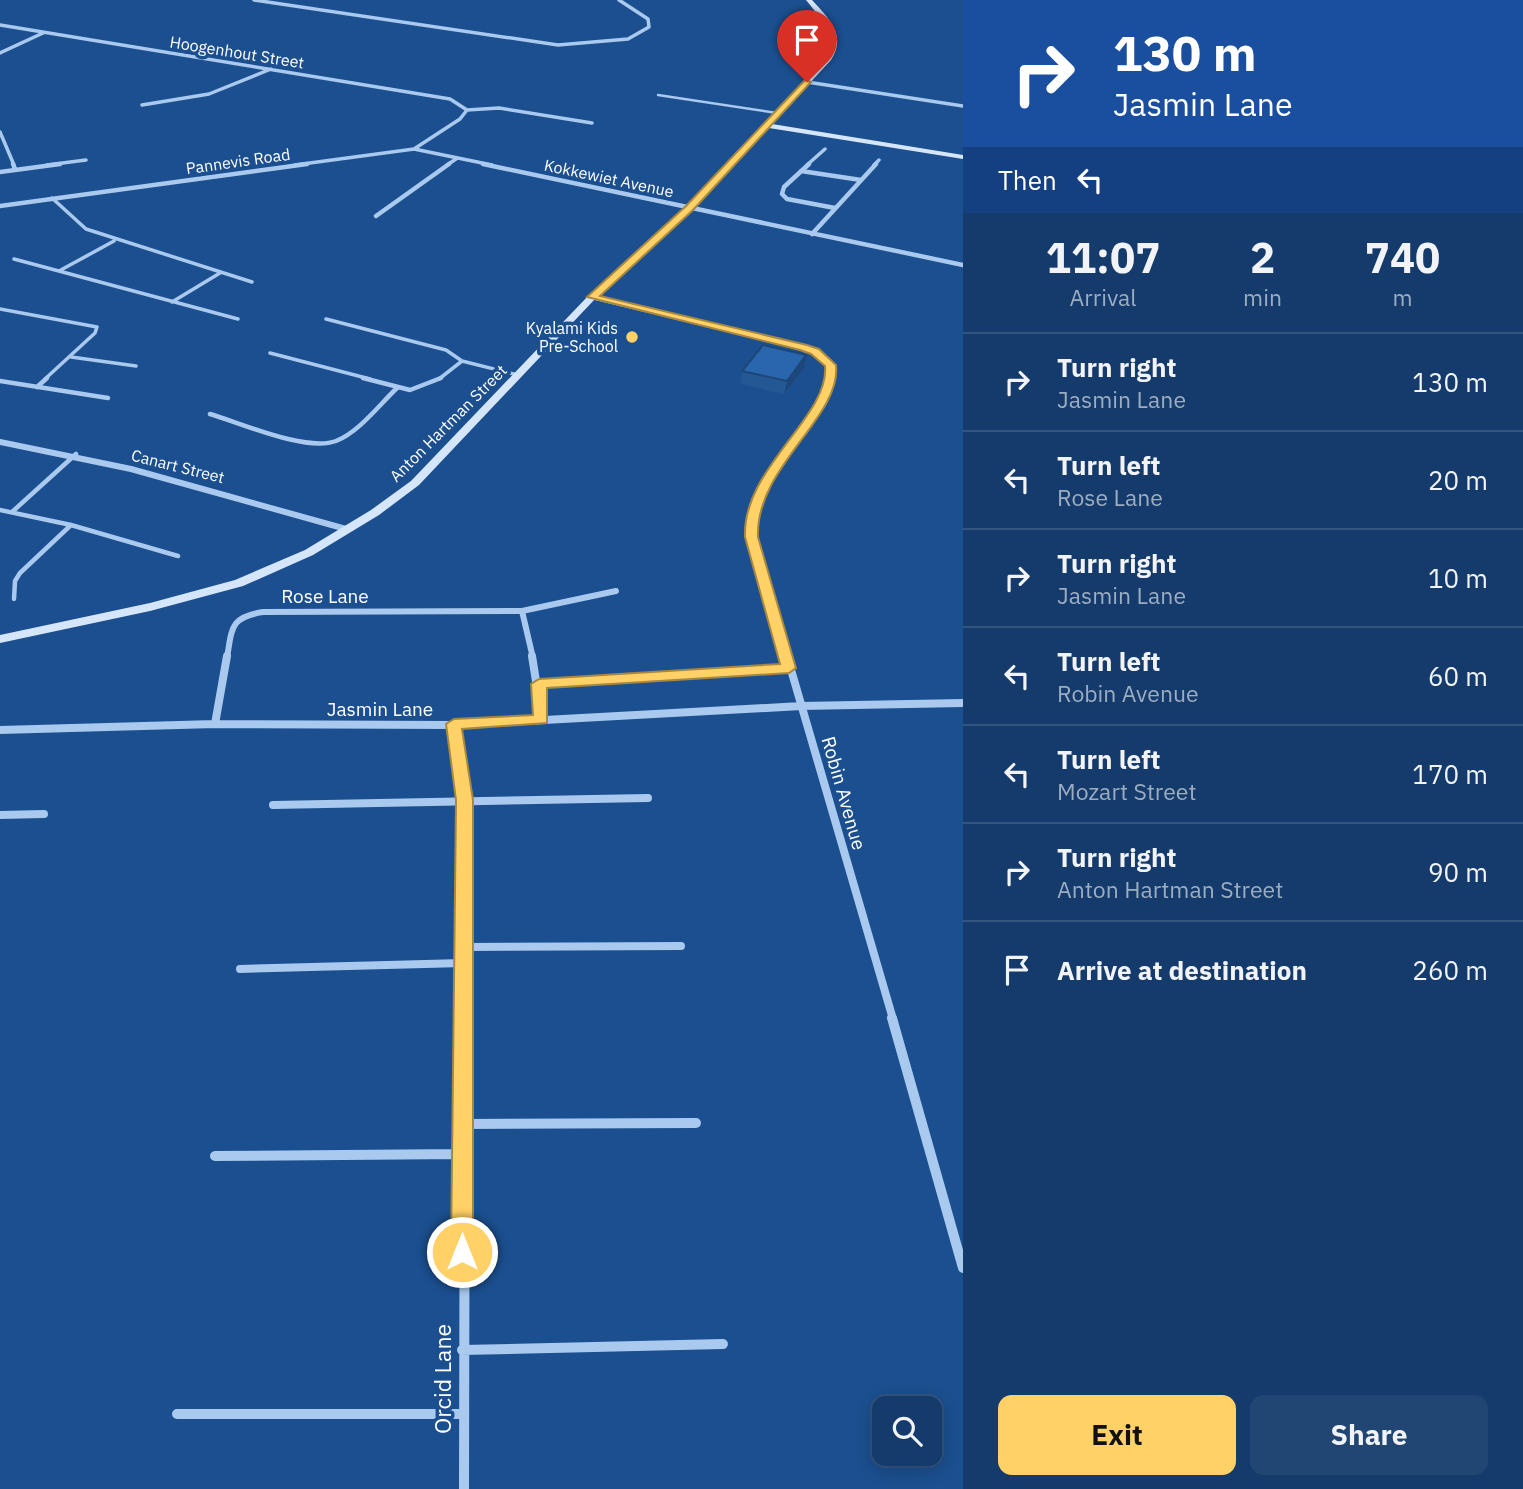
<!DOCTYPE html>
<style>
:root{--surface:#143b6b;--page:#214673;--text:#f1f3f6;--muted:#9dadc1;--line:#33557e;--accent:#ffd166}
body{margin:0;font-family:"IBM Plex Sans",sans-serif;background:var(--page);color:var(--text);height:100vh;display:flex;flex-direction:column;font-size:26px;white-space:nowrap}
*{box-sizing:border-box;margin:0}
p{font-size:23px;color:var(--muted)}
.icon{flex:none;width:38px;height:38px;fill:none;stroke:currentColor;stroke-width:2;stroke-linecap:round;stroke-linejoin:round}
.map{position:relative;flex:1;overflow:hidden}
.panel{display:flex;flex-direction:column;background:var(--surface);width:560px}
.panel>*{flex:none}
.hud{background:#1a4fa0;color:#fff;overflow:hidden}
.fabs{position:absolute;left:872px;top:1396px;display:grid;gap:14px}
.fabs a{display:grid;place-items:center;width:70px;height:70px;border-radius:14px;background:var(--surface);box-shadow:0 4px 18px #0003,0 0 0 2px var(--line);font-size:35px}
.pin{position:absolute;display:grid;place-items:center;width:60px;height:60px;color:#fff;margin:-72px -30px;border-radius:50% 50% 50% 0;rotate:-45deg;box-shadow:0 0 7px #0007}
.pin .icon{rotate:45deg}
.me{position:absolute;width:77px;margin:-38px;rotate:0deg;stroke-linejoin:round;filter:drop-shadow(0 0 5px #0008)}
.turn{display:flex;align-items:center;gap:24px;height:147px;padding:0 35px;font-size:32px}
.turn .icon{width:91px;height:91px;stroke-width:2.5}
.turn b{display:block;font-size:49px;line-height:60px}
.then{display:flex;align-items:center;height:66px;padding:0 35px;background:#0003;gap:14px;font-size:26px}
.eta{display:flex;justify-content:space-evenly;align-items:center;height:119px;text-align:center}
.eta b{font-size:42px;font-weight:700;line-height:49px}
.primary-button{display:flex;gap:14px;margin-top:auto;padding:14px 35px}
.primary-button a{flex:1;height:80px;border-radius:14px;background:var(--accent);color:#111;font-size:28px;font-weight:700;line-height:80px;text-align:center}
.primary-button a+a{background:var(--page);color:var(--text)}
ul{padding:0;list-style:none}
li{display:flex;align-items:center;gap:21px;height:98px;padding:0 35px;border-top:2px solid var(--line)}
li div{flex:1}
li b{display:block;font-size:26px}
li em{font-style:normal}
main{display:flex;flex:1;min-height:0}
.map>svg:first-child{display:block}
</style>
<main>
<div class="map">
<svg width="963" height="1489" viewBox="0 0 963 1489">
<rect width="100%" height="100%" fill="#1b4f8f"/>
<g fill="none" stroke-linecap="round" stroke-linejoin="round">
<!-- lane-far2 -->
<path stroke="#a9c9ee" stroke-width="2.5" d="M658 95 777 113"/>
<!-- lane-far1 -->
<path stroke="#a9c9ee" stroke-width="3.5" d="M52 198 86 229 252 282
M14 259 238 319
M59 271 114 241
M172 302 220 273
M0 309 97 327 95 333 45 379
M326 319 446 350 462 361 518 375
M270 353 370 379
M71 357 136 366
M439 379 462 361"/>
<!-- lane -->
<path stroke="#a9c9ee" stroke-width="4.5" d="M363 378 410 390 441 378
M0 381 108 398
M37 387 47 378
M210 414C241 423 305 452 336 441 359 432 379 405 397 388
M0 510 71 525 178 556
M12 512 76 454
M14 599 15 581 20 573 71 525"/>
<!-- street-far4 -->
<path stroke="#a9c9ee" stroke-width="3.5" d="M254 0 558 45 628 39 649 27 648 19 619 0
M0 25 450 99 467 110
M0 53 43 33
M807 82 963 106
M142 105 209 94 271 69
M467 110 499 108 592 123
M0 132 14 165
M414 149 492 165
M47 165 86 160
M295 165 414 149 460 119 467 110
M447 165 456 159
M807 165 825 149
M874 165 879 160"/>
<!-- street-far3 -->
<path stroke="#a9c9ee" stroke-width="4.5" d="M13 164 15 169
M483 164 963 265
M809 164 784 187 782 194 787 199 835 208
M801 171 861 180
M0 172 60 164
M0 206 307 164
M376 216 449 164
M812 234 876 164
M592 297 803 348 824 359 833 371 831 379"/>
<!-- street-far2 -->
<path stroke="#a9c9ee" stroke-width="6" d="M0 442 131 469 346 529
M522 611 533 658
M227 658C232 628 230 617 263 612L522 611 616 591
M788 658 751 537 753 511 762 488 817 411 831 378"/>
<!-- street-far1 -->
<path stroke="#a9c9ee" stroke-width="8" d="M532 656 542 719
M787 656 893 1019
M539 684 789 668
M215 724 227 656
M454 725 465 800V1019
M0 730 215 724 454 725 801 706 963 703
M273 805 648 798
M0 815 44 814
M463 947 681 946
M240 969 463 963"/>
<!-- street -->
<path stroke="#a9c9ee" stroke-width="10" d="M892 1018 963 1268
M462 1124 696 1123
M215 1156 462 1154
M462 1350 723 1344
M177 1414H462
M464 1489 465 1018"/>
<!-- secondary -->
<path fill="#d6e6fa" fill-rule="evenodd" d="M806 0H812C829 19 847 35 831 60L772 124 963 155V159L769 128 692 210 595 299 419 485 379 515 313 555 243 586 150 611 0 643V635L150 603 235 580 305 550 371 510 411 481 589 295 686 206 826 58C840 35 820 18 806 0Z"/>
</g>
<!-- wall -->
<path fill="#245895" d="M806 355 804 368 784 394 741 384 742 371Z"/>
<!-- shaded-wall -->
<path fill="#1d4779" d="M806 355 804 368 784 394 787 381Z"/>
<!-- building -->
<path fill="#2a66ad" stroke="#1d4779" stroke-width="2" d="M763 345 806 355 787 381 742 371Z"/>
<!-- route -->
<path fill="#ffd166" stroke="#a68842" stroke-width="2" d="M805 80 811 82 693 210 600 296 807 345 819 349 836 365C842 417 755 467 758 537L796 668 789 673 547 688V723L462 729 473 800V1252L470 1260 462 1263 454 1260 451 1252 456 800 446 724 454 719 533 715 531 684 539 679 780 664 745 537C742 468 830 416 825 366L811 354 800 350 587 297 686 206Z"/>
<!-- markers -->
<circle fill="#ffd166" stroke="#1b4f8f" stroke-width="2.5" cx="632" cy="337" r="7"/>
<g text-anchor="middle" stroke-width="7" stroke-linejoin="round" paint-order="stroke">
<!-- far-street labels -->
<g font-size="16" fill="#fff" stroke="#1b4f8f">
<text transform="translate(237 52) rotate(9)" y="6">Hoogenhout Street</text>
<text transform="translate(238 161) rotate(-8)" y="6">Pannevis Road</text>
<text transform="translate(609 178) rotate(12)" y="6">Kokkewiet Avenue</text>
<text transform="translate(448 423) rotate(-45)" y="6">Anton Hartman Street</text>
<text transform="translate(178 466) rotate(14)" y="6">Canart Street</text>
</g>
<!-- far-poi labels -->
<g font-size="16" fill="#fff" stroke="#1b4f8f" text-anchor="end">
<text x="618" y="334">Kyalami Kids<tspan x="618" dy="18">Pre-School</tspan></text>
</g>
<!-- street labels -->
<g font-size="19" fill="#fff" stroke="#1b4f8f">
<text x="325" y="603">Rose Lane</text>
<text x="380" y="716">Jasmin Lane</text>
<text transform="translate(844 793) rotate(74)" y="7">Robin Avenue</text>
</g>
<!-- near-street labels -->
<g font-size="23" fill="#fff" stroke="#1b4f8f">
<text transform="translate(443 1379) rotate(-90)" y="8">Orcid Lane</text>
</g>
</g>
</svg>
<div class="fabs">
<a><svg class="icon" aria-label="search" viewBox="0 0 24 24"><circle cx="10" cy="10" r="6"/><path d="M15 15l6 6"/></svg></a>
</div>
<div class="pin" style="left:807px;top:82px;background:#d93025"><svg class="icon" aria-label="arrive" viewBox="0 0 24 24"><path d="M6 21V4h12l-3 4 3 4H6"/></svg></div>
<svg class="me" style="left:462px;top:1252px" viewBox="-20 -20 40 40"><circle r="17" fill="#ffd166" stroke="#fff" stroke-width="3"/><path d="M0-11L8 9 0 5-8 9z" fill="#fff"/></svg>
</div>
<section class="panel">
<div class="hud">
<div class="turn"><svg class="icon" aria-label="right" viewBox="0 0 24 24"><path d="M7 20v-9h11M14 6l5 5-5 5"/></svg><div><b>130 m</b>Jasmin Lane</div></div>
<div class="then">Then<svg class="icon" aria-label="left" viewBox="0 0 24 24"><path d="M17 20v-9H6M10 6l-5 5 5 5"/></svg></div>
</div>
<div class="eta">
<div><b>11:07</b><p>Arrival</p></div>
<div><b>2</b><p>min</p></div>
<div><b>740</b><p>m</p></div>
</div>
<ul>
<li><svg class="icon" aria-label="right" viewBox="0 0 24 24"><path d="M7 20v-9h11M14 6l5 5-5 5"/></svg><div><b>Turn right</b><p>Jasmin Lane</p></div><em>130 m</em></li>
<li><svg class="icon" aria-label="left" viewBox="0 0 24 24"><path d="M17 20v-9H6M10 6l-5 5 5 5"/></svg><div><b>Turn left</b><p>Rose Lane</p></div><em>20 m</em></li>
<li><svg class="icon" aria-label="right" viewBox="0 0 24 24"><path d="M7 20v-9h11M14 6l5 5-5 5"/></svg><div><b>Turn right</b><p>Jasmin Lane</p></div><em>10 m</em></li>
<li><svg class="icon" aria-label="left" viewBox="0 0 24 24"><path d="M17 20v-9H6M10 6l-5 5 5 5"/></svg><div><b>Turn left</b><p>Robin Avenue</p></div><em>60 m</em></li>
<li><svg class="icon" aria-label="left" viewBox="0 0 24 24"><path d="M17 20v-9H6M10 6l-5 5 5 5"/></svg><div><b>Turn left</b><p>Mozart Street</p></div><em>170 m</em></li>
<li><svg class="icon" aria-label="right" viewBox="0 0 24 24"><path d="M7 20v-9h11M14 6l5 5-5 5"/></svg><div><b>Turn right</b><p>Anton Hartman Street</p></div><em>90 m</em></li>
<li><svg class="icon" aria-label="arrive" viewBox="0 0 24 24"><path d="M6 21V4h12l-3 4 3 4H6"/></svg><div><b>Arrive at destination</b></div><em>260 m</em></li>
</ul>
<div class="primary-button"><a>Exit</a><a>Share</a></div>
</section>
</main>
